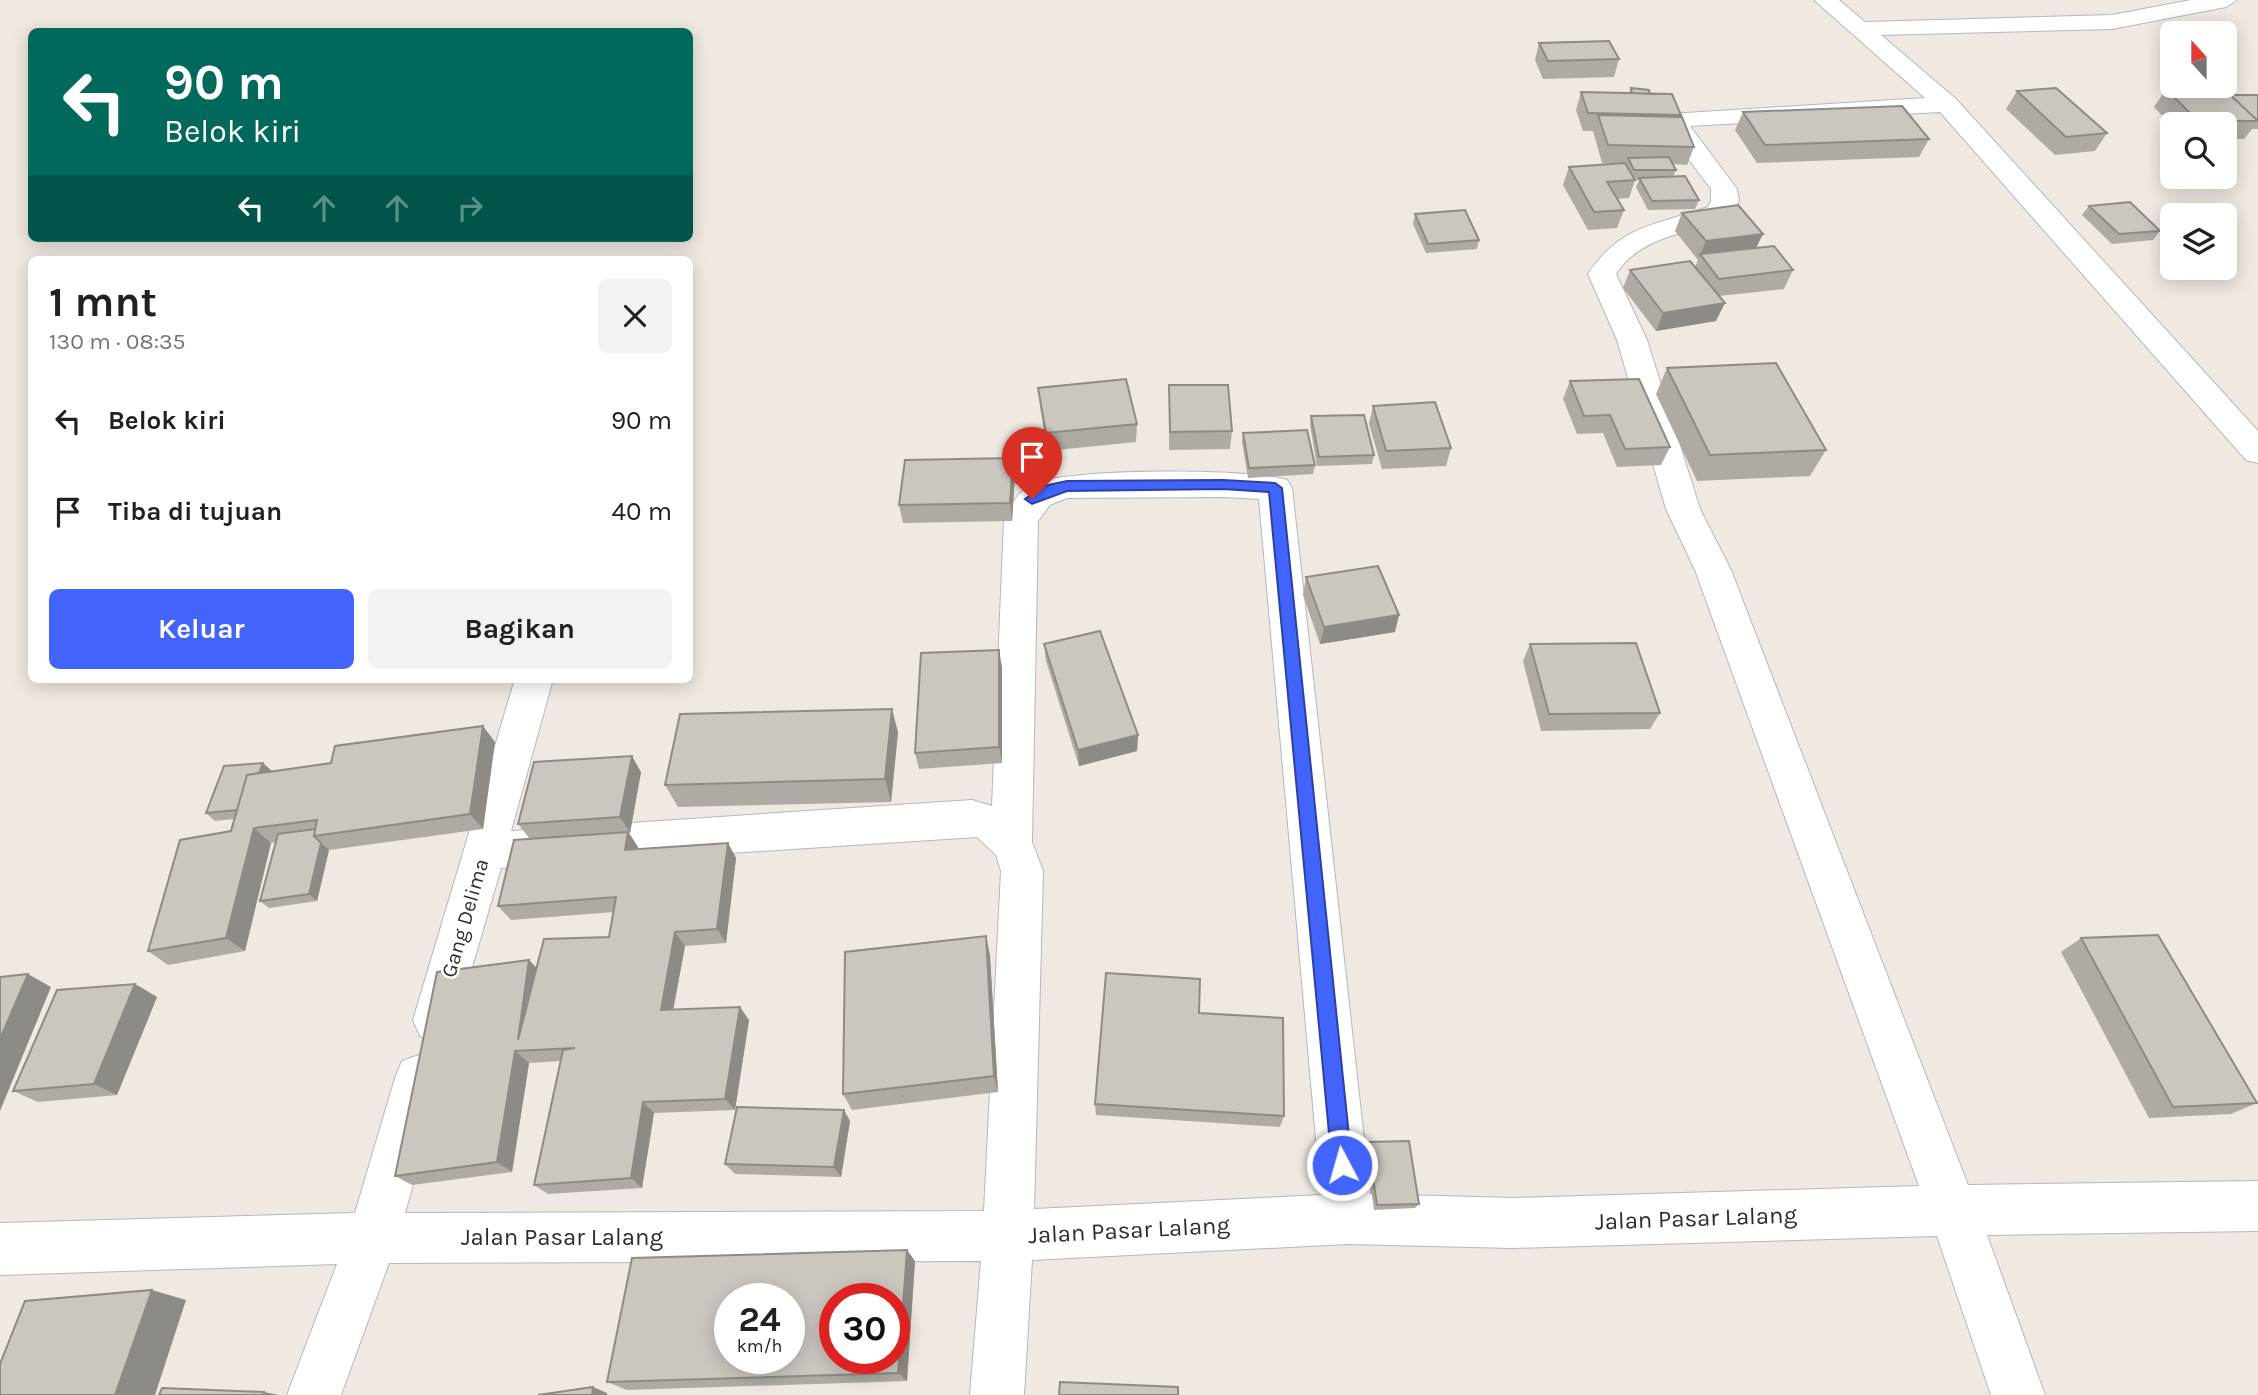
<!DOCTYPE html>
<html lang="id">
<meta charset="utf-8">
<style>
:root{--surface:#fff;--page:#f2f2f2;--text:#202124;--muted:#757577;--accent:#4264fb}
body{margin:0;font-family:Karla,sans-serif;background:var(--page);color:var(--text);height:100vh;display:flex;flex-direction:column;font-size:26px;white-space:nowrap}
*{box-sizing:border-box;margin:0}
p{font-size:23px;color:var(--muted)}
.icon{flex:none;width:38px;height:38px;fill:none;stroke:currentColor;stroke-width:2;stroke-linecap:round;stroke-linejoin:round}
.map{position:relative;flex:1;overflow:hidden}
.panel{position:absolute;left:28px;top:256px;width:665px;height:427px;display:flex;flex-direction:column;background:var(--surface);border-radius:10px;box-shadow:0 4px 18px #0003}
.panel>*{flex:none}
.guide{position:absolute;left:28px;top:28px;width:665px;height:214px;border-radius:10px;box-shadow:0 4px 18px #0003;background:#00695c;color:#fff;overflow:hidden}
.needle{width:46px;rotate:339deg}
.tools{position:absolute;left:2160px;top:21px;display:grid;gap:14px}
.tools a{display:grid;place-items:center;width:77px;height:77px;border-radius:10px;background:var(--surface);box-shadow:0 4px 18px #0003;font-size:35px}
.speed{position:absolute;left:714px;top:1283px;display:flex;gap:14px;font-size:35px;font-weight:700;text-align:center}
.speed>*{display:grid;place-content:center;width:91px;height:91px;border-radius:50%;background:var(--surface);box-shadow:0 4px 18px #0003;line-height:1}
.speed small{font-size:18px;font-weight:400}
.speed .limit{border:10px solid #d22;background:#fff;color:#111}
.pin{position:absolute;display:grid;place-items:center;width:60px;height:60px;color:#fff;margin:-72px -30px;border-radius:50% 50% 50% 0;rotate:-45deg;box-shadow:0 0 7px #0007}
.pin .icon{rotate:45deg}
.me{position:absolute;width:77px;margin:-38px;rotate:354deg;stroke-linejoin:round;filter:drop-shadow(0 0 5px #0008)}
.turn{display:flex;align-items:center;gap:24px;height:147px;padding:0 21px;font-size:32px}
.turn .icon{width:91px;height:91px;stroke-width:2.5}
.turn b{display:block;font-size:49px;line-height:60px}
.lanes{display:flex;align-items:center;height:66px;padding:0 21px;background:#0003;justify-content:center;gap:35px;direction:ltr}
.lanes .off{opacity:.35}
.round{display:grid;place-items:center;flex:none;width:74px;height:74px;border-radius:10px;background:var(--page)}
.summary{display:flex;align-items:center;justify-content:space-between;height:119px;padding:0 21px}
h1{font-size:42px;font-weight:700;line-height:52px}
.action{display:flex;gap:14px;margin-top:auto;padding:14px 21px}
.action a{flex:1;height:80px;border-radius:10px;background:var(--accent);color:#fff;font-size:28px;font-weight:700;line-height:80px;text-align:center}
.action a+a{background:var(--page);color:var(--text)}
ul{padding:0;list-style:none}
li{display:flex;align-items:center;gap:21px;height:91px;padding:0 21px}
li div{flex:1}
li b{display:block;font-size:26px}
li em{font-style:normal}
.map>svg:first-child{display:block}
</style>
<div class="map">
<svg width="2258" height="1395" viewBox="0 0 2258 1395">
<rect width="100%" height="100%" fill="#efe9e1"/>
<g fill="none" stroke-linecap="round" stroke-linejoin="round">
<defs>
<path id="minor" d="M1814 0H1839L1865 22 2112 15 2191 0H2237L2226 7 2112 29 1881 35 1956 99 2258 431V463L2246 460 1940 112 1690 126 1737 189 1739 201 1728 219C1689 233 1640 236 1616 274L1647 340 1700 509 1731 570 1968 1185 2258 1181V1231L1987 1235 2045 1395H1991L1937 1236 1512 1248 1348 1244 1032 1260 1024 1395H970L981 1261 389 1263 341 1395H287L337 1264 0 1275V1223L355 1213 395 1078 402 1061 419 1055 436 1061 443 1078 405 1213 984 1211 1001 871 996 855 977 837 501 868 452 1036 436 1042 420 1036 413 1020 515 679H553L511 831 972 800 992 806 1004 521C1010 506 1018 491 1033 484 1068 468 1249 468 1287 480L1292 488 1370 1194 1512 1198 1919 1186 1695 570 1666 509 1617 340 1588 274C1620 225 1657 225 1708 207L1711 201V189L1666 129 1663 122 1670 114 1925 98ZM1223 497 1259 499 1321 1195 1034 1209 1043 871 1032 842 1038 521 1050 505 1067 498Z"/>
</defs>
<!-- minor casing -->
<use href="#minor" stroke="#b4b7c1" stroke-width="2"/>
<!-- minor -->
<use href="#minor" fill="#fff" fill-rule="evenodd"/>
</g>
<!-- wall -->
<path fill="#afaba4" d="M1539 43 1619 59 1614 77 1543 79 1535 60Z
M1631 88 1650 94 1681 115 1680 117 1694 147 1687 165 1673 164 1676 170 1673 177 1699 200 1695 209 1648 210 1636 187 1639 180H1635L1629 198 1617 199 1624 210 1617 228 1588 230 1563 185 1569 167 1625 163H1602L1593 131H1583L1576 110 1581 92 1629 93Z
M2166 89 2230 95H2258V129H2252L2244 139H2224V124H2172V126L2154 107Z
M2017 91 2107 133 2095 151 2055 155 2006 109Z
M1743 112 1929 139 1919 157 1757 163 1735 130Z
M2089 206 2160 231 2153 240 2112 244 2082 215Z
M1682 213 1756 248 1793 270 1784 289 1719 296 1716 321 1656 331 1623 288 1630 270 1695 267 1698 260 1675 231Z
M1415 214 1479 240 1477 249 1426 253 1413 224Z
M1667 368 1826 450 1810 476 1697 481 1656 394Z
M1570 381 1670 447 1661 465 1617 467 1603 433 1577 434 1563 399Z
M1169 385 1232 431 1230 449 1169 450Z
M1038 388 1137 424 1136 442 1047 451 1040 406Z
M1373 406 1451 448 1446 466 1382 469 1369 424Z
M1311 416 1374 455 1372 464 1317 466 1310 425Z
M1243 433 1315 465 1313 474 1248 478 1242 442Z
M1013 458 1015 476 1012 521 903 523 899 505Z
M1306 577 1395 632 1320 644 1303 595Z
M1044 644 1138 735 1137 751 1079 766 1046 661Z
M1530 644 1660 713 1650 729 1541 731 1523 661Z
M1002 667V763L919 769 915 753Z
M898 732 891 802 678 807 665 785Z
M495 742 483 829 329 850 317 901 269 908 260 901 276 842 271 843 245 951 168 965 148 951 231 831 234 819 215 821 206 813 272 771 271 772Z
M641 772 630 833H629L638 847V849L728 843 736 858 726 943 685 946 673 1009 749 1020 735 1110 654 1113 642 1188 548 1194 534 1185 561 1061 529 1063 512 1172 412 1185 395 1176 537 967 609 937 614 912 511 920 498 906 530 839 518 824Z
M986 936 990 956 998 1092 852 1110 843 1094Z
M2081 938 2257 1103 2231 1114 2149 1118 2061 952Z
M135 984 157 997 117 1095 38 1102 13 1091Z
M1199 1013 1284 1116 1280 1127 1096 1115 1095 1104Z
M850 1121 841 1177 735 1174 725 1164Z
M1368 1142 1419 1204 1415 1208 1374 1210 1365 1148Z
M915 1261 907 1381 627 1390 607 1382Z"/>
<!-- shaded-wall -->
<path fill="#8e8b86" d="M1763 234 1754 252 1700 254 1698 260 1706 241Z
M1725 303 1716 321 1656 331 1663 313Z
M1013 458 1015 476 1012 521 1010 503Z
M1399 615 1395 632 1320 644 1324 627Z
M999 650 1002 667V763L999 747Z
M892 709 898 732 891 802 885 779Z
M483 726 495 742 483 829 470 814Z
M1138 735 1137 751 1079 766 1078 750Z
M632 756 641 772 630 833 620 817Z
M263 763 272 771 264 791 255 783Z
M254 828 271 843 245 951 226 938Z
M628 832 638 847 635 865 625 850Z
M321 843 329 850 317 901 309 894Z
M728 843 736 858 726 943 717 929Z
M675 932 685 946 671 1022 661 1010Z
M986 936 990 956 998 1092 994 1076Z
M529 960 542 973 518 1040Z
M28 974 51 987 0 1111V1039Z
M135 984 157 997 117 1095 94 1084Z
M740 1007 749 1020 735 1110 725 1099Z
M515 1051 529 1063 512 1172 497 1162Z
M643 1102 654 1113 642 1188 631 1178Z
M844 1110 850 1121 841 1177 834 1167Z
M907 1250 915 1261 907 1381 898 1373Z
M152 1290 186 1300 155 1395H115Z
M593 1387 607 1393V1395H592Z
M264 1392 279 1395H263Z"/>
<!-- building -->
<path fill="#cbc7bf" stroke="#8e8b86" stroke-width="2" fill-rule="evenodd" d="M1609 41 1619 59 1548 61 1539 43Z
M1631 88 1649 90 1650 94 1632 93Z
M2056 88 2107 133 2066 137 2017 91Z
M2223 88 2258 121H2198L2166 89Z
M1581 92 1672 94 1681 115 1588 113Z
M2230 95H2258V119H2256Z
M1902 106 1929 139 1765 145 1743 112Z
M1598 115 1682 117 1694 147 1608 145Z
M1669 157 1676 170H1634L1628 158Z
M1625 163 1635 180 1607 182 1624 210 1594 212 1569 167Z
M1685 176 1699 200 1652 201 1639 178Z
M2130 202 2160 231 2119 234 2089 206Z
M1738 205 1763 234 1706 241 1682 213Z
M1465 210 1479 240 1428 244 1415 214Z
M1774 246 1793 270 1719 279 1700 254Z
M1690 261 1725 303 1663 313 1630 270Z
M1776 363 1826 450 1710 455 1667 368Z
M1126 379 1137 424 1046 433 1038 388Z
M1639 379 1670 447 1625 449 1610 415 1584 416 1570 381Z
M1169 385H1228L1232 431 1170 432Z
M1435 402 1451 448 1386 451 1373 406Z
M1364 415 1374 455 1319 457 1311 416Z
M1307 430 1315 465 1249 468 1243 433Z
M1013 458 1010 503 899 505 905 460Z
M1378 566 1399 615 1324 627 1306 577Z
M1100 631 1138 735 1078 750 1044 644Z
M1636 643 1660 713 1549 714 1530 644Z
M999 650V747L915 753 921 653Z
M892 709 885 779 665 785 680 714Z
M483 726 470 814 314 836 317 820 254 828 226 938 148 951 180 840 231 831 247 775 331 763 335 746Z
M632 756 620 817 518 824 534 762Z
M263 763 259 773 247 775 237 810 206 813 224 766Z
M315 829 314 836 321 843 309 894 260 901 278 834Z
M628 832 625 850 728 843 717 929 675 932 661 1010 740 1007 725 1099 643 1102 631 1178 534 1185 563 1050 575 1048 515 1051 497 1162 395 1176 437 972 529 960 518 1040 544 939 609 937 616 897 498 906 514 840Z
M2158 935 2257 1103 2173 1107 2081 938Z
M986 936 994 1076 843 1094 845 952Z
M1106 973 1200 979 1199 1013 1283 1018 1284 1116 1095 1104Z
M28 974 0 1039V977Z
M135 984 94 1084 13 1091 57 990Z
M737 1107 844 1110 834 1167 725 1164Z
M1409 1141 1419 1204 1377 1205 1368 1142Z
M907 1250 898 1373 607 1382 632 1258ZM730 1298H789V1358H730ZM835 1298H894V1358H835Z
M152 1290 115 1395H0V1364L25 1301Z
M1060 1382 1178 1387V1395H1059Z
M593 1387 592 1395H538Z
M162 1388 264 1392 263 1395H159Z"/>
<!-- route -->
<path fill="#4264fb" stroke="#2b41a3" stroke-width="2" d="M1223 480 1275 483 1282 488 1352 1165 1349 1172 1342 1175 1335 1172 1332 1165 1269 492 1223 489 1067 491 1032 504 1025 499 1044 486 1067 481Z"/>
<g text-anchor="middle" stroke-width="5" stroke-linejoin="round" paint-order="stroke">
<!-- street labels -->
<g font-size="21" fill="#2e2e2e" stroke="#fff">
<text transform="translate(465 918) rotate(-74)" y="7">Gang Delima</text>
</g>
<!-- near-street labels -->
<g font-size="24" fill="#2e2e2e" stroke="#fff">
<text transform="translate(1696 1218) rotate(-2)" y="8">Jalan Pasar Lalang</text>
<text transform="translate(1129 1230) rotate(-3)" y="8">Jalan Pasar Lalang</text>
<text x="562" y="1245">Jalan Pasar Lalang</text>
</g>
</g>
</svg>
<div class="tools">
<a><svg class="needle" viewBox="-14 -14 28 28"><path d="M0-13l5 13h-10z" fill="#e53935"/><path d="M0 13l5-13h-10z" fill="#757577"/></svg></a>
<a><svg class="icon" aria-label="search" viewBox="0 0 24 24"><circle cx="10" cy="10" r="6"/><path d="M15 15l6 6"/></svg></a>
<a><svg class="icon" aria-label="layers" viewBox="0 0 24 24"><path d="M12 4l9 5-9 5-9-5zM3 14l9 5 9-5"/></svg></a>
</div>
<div class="speed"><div>24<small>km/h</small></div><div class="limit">30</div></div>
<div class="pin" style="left:1032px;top:499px;background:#d93025"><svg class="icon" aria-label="arrive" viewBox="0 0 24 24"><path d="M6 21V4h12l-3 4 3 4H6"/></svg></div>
<svg class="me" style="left:1342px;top:1165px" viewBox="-20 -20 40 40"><circle r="17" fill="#4264fb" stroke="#fff" stroke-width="3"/><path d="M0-11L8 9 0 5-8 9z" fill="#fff"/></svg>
<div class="guide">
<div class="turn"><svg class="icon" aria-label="left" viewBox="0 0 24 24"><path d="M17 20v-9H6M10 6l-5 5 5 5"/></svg><div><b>90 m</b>Belok kiri</div></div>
<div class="lanes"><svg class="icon" aria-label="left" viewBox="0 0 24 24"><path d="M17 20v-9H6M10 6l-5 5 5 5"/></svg><svg class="icon off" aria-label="ahead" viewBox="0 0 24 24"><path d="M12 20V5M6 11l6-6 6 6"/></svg><svg class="icon off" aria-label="ahead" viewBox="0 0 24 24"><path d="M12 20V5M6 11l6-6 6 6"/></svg><svg class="icon off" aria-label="right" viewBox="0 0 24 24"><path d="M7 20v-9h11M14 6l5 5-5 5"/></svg></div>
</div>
<section class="panel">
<div class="summary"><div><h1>1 mnt</h1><p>130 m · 08:35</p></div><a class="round"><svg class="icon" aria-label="close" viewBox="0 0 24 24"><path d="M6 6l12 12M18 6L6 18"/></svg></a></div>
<ul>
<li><svg class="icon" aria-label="left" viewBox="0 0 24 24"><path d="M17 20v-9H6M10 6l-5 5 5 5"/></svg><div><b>Belok kiri</b></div><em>90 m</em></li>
<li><svg class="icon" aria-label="arrive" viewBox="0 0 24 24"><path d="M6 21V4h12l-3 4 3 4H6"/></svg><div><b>Tiba di tujuan</b></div><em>40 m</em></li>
</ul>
<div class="action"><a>Keluar</a><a>Bagikan</a></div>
</section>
</div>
